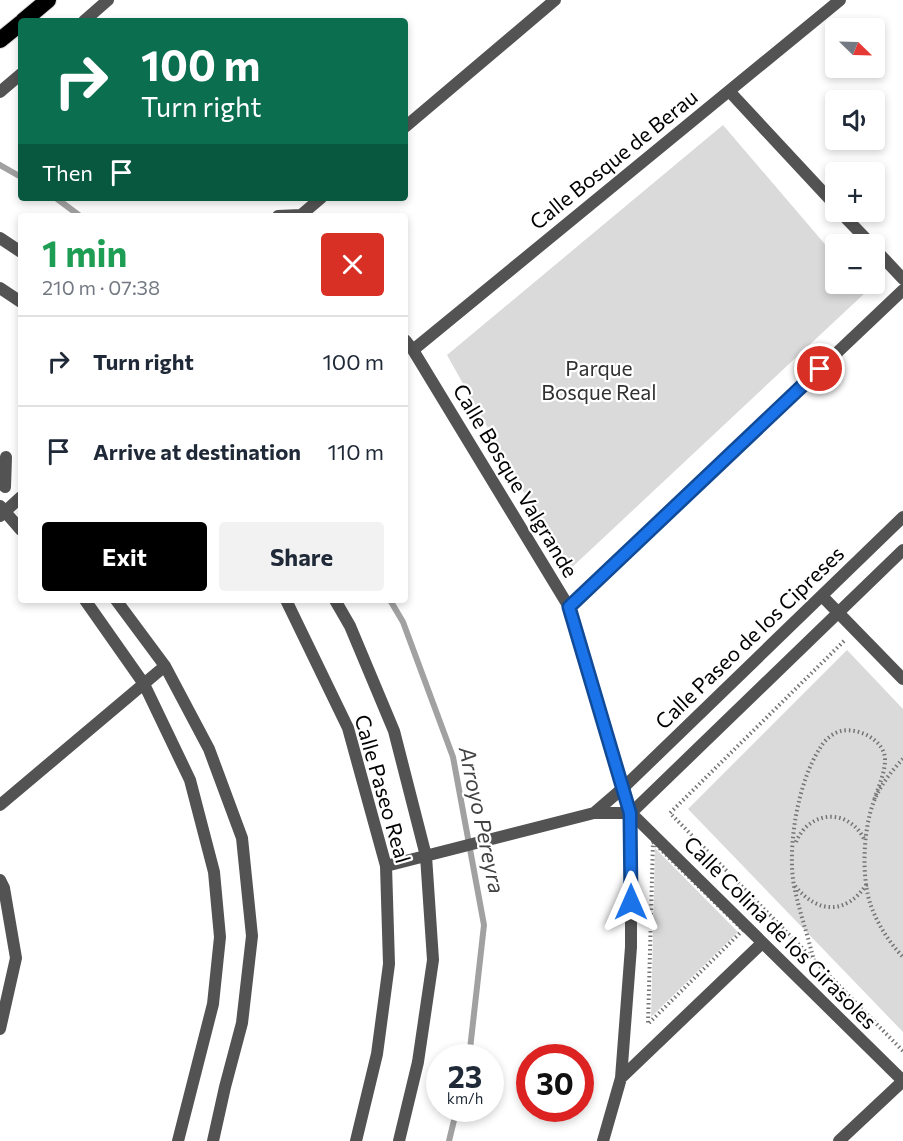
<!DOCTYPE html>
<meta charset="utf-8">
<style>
:root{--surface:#fff;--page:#f2f2f3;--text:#1f2937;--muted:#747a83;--line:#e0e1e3;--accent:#000}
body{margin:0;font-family:Commissioner,sans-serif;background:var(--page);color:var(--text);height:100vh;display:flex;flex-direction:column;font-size:22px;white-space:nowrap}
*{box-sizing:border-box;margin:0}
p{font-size:20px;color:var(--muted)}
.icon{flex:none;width:33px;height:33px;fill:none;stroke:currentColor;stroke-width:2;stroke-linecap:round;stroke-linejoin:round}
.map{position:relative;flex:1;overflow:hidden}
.panel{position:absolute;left:18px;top:213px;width:390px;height:390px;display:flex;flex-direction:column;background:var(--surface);border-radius:6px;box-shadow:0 3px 9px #0003}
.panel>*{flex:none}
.banner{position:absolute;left:18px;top:18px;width:390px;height:183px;border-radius:6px;box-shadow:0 3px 9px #0003;background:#0b6e4f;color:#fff;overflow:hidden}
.needle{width:39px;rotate:113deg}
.buttons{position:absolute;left:825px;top:18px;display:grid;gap:12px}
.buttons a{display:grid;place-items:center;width:60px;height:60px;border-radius:6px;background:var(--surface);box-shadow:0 3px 9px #0003;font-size:30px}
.speed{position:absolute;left:426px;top:1044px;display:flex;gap:12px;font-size:30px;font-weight:700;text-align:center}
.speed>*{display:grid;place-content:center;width:78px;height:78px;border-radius:50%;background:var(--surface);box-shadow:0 3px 9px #0003;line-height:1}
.speed small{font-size:15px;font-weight:400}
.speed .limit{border:9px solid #d22;background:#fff;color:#111}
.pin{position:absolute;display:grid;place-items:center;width:51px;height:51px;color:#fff;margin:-26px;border:3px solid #fff;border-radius:50%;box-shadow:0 2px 6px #0007}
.me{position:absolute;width:66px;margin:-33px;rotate:0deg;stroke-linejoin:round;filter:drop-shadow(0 0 4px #0008)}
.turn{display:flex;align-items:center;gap:21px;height:126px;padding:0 24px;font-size:27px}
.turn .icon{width:78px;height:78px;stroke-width:2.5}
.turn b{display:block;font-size:42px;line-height:51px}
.then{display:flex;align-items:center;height:57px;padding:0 24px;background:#0003;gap:12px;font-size:22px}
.round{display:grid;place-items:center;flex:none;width:63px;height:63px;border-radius:6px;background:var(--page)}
.headline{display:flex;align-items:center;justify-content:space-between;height:102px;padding:0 24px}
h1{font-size:36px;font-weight:700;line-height:45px;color:#1e9e55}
.action{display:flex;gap:12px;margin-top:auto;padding:12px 24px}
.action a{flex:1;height:69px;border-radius:6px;background:var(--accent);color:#fff;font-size:24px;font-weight:700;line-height:69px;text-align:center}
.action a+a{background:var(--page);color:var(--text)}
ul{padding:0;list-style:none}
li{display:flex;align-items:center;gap:18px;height:90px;padding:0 24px;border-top:2px solid var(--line)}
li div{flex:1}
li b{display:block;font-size:22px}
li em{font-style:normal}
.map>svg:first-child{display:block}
</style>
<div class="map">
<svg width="903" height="1141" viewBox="0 0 903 1141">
<rect width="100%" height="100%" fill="#fff"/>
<!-- green -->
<path fill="#dadada" d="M723 125 835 256 836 284H859L866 292 568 571 447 355Z
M847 650 903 709V1032L688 809Z
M655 848 738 932 651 1017Z"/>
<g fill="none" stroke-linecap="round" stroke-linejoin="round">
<!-- stream -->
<path stroke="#a1a1a1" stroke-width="6" d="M0 165 21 177
M56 198 80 216
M390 600 403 622 453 757 484 925 469 1058
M449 1141 457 1108"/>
<defs>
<path id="trunk" d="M23 21 48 0
M0 40 21 23"/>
</defs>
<!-- trunk casing -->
<use href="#trunk" stroke="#dbdbdb" stroke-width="18"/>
<!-- path -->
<path stroke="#757575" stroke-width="4" stroke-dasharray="1.5 3" stroke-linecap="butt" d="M844 641 670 813 903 1051
M903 759C892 770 880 786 874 801 863 829 861 878 871 906 878 925 889 942 903 957
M653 842 743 930 648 1024Z
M796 842C810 809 850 808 865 841
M795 886C818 914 846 915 867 884
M813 957C807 933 799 910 794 886 787 846 798 782 820 748 824 741 832 733 841 731 858 727 885 740 885 760 885 773 878 788 874 800"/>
<!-- minor -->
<path stroke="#535353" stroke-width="12" d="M729 91 836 206
M405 127 555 0
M840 212 871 244
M301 215 321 198
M278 216 301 215
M0 238 21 252
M874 248 903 279
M0 288 21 302
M405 340 413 350 569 607 631 813V947L621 1078 603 1141
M413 350 840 0
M5 487 6 457
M0 506 21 530
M0 516 21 497
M822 596 903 679
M85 600 144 684 190 780 214 872 220 937 213 1004 178 1141
M116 600 165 666 209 749 242 838 252 936 242 1023 225 1087 213 1141
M286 600 348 728 386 866 389 964 377 1054 356 1141
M335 600 350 626 394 731 426 856 433 960 418 1062 399 1141
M569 607 903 290
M0 805 165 666
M594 813 623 788 903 517
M631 813 903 1081
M631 813 903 550
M386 866 594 813H631
M0 880 4 888 16 958 0 1029
M621 1078 762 943
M839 1141 903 1081"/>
<!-- tertiary -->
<path stroke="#535353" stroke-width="12" d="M84 21 108 0
M0 92 21 74"/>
<!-- trunk -->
<use href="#trunk" stroke="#000" stroke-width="16"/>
</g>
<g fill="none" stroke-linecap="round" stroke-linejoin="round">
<defs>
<path id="route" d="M631 902 630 813 569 607 820 369"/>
</defs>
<!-- route casing -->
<use href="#route" stroke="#114b97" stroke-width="15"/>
<!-- route -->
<use href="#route" stroke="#1a73e8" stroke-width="10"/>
</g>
<g text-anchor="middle" stroke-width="4.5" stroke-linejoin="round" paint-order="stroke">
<!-- street labels -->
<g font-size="21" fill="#000" stroke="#fff">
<text transform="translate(614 160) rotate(-39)" y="7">Calle Bosque de Berau</text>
<text transform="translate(515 481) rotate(59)" y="7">Calle Bosque Valgrande</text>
<text transform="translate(750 638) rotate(-44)" y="7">Calle Paseo de los Cipreses</text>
<text transform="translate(382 789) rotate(74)" y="7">Calle Paseo Real</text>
<text transform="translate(780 933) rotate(45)" y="7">Calle Colina de los Girasoles</text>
</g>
<!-- park labels -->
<g font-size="21" fill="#313131" stroke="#fff">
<text x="599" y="376">Parque<tspan x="599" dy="24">Bosque Real</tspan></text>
</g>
<!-- water labels -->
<g font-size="22" font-style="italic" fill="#424242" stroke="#fff">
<text transform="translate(482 820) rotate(78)" y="8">Arroyo Pereyra</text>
</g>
</g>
</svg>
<div class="buttons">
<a><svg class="needle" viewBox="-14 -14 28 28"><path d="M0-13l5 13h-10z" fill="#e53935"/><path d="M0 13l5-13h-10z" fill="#747a83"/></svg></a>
<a><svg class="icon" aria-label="sound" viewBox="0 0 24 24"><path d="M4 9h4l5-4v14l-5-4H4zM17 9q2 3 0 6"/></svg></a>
<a>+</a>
<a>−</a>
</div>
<div class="speed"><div>23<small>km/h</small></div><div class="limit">30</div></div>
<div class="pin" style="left:820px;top:369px;background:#d93025"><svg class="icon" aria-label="arrive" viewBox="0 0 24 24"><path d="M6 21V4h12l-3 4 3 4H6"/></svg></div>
<svg class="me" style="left:631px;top:902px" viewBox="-20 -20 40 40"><path d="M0-17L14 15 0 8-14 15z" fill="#1a73e8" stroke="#fff" stroke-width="4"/></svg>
<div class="banner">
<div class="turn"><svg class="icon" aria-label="right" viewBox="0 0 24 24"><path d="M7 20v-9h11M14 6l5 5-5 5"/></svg><div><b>100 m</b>Turn right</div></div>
<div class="then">Then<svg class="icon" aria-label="arrive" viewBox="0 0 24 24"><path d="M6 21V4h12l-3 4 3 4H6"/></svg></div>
</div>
<section class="panel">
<div class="headline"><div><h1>1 min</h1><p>210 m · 07:38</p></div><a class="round" style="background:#d93025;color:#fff"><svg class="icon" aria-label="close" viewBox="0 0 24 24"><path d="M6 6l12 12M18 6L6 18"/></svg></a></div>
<ul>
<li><svg class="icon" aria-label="right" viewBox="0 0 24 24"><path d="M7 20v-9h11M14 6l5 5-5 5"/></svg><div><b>Turn right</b></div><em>100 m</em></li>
<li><svg class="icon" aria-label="arrive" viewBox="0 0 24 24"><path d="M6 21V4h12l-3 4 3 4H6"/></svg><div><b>Arrive at destination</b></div><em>110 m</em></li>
</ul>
<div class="action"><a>Exit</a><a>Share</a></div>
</section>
</div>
